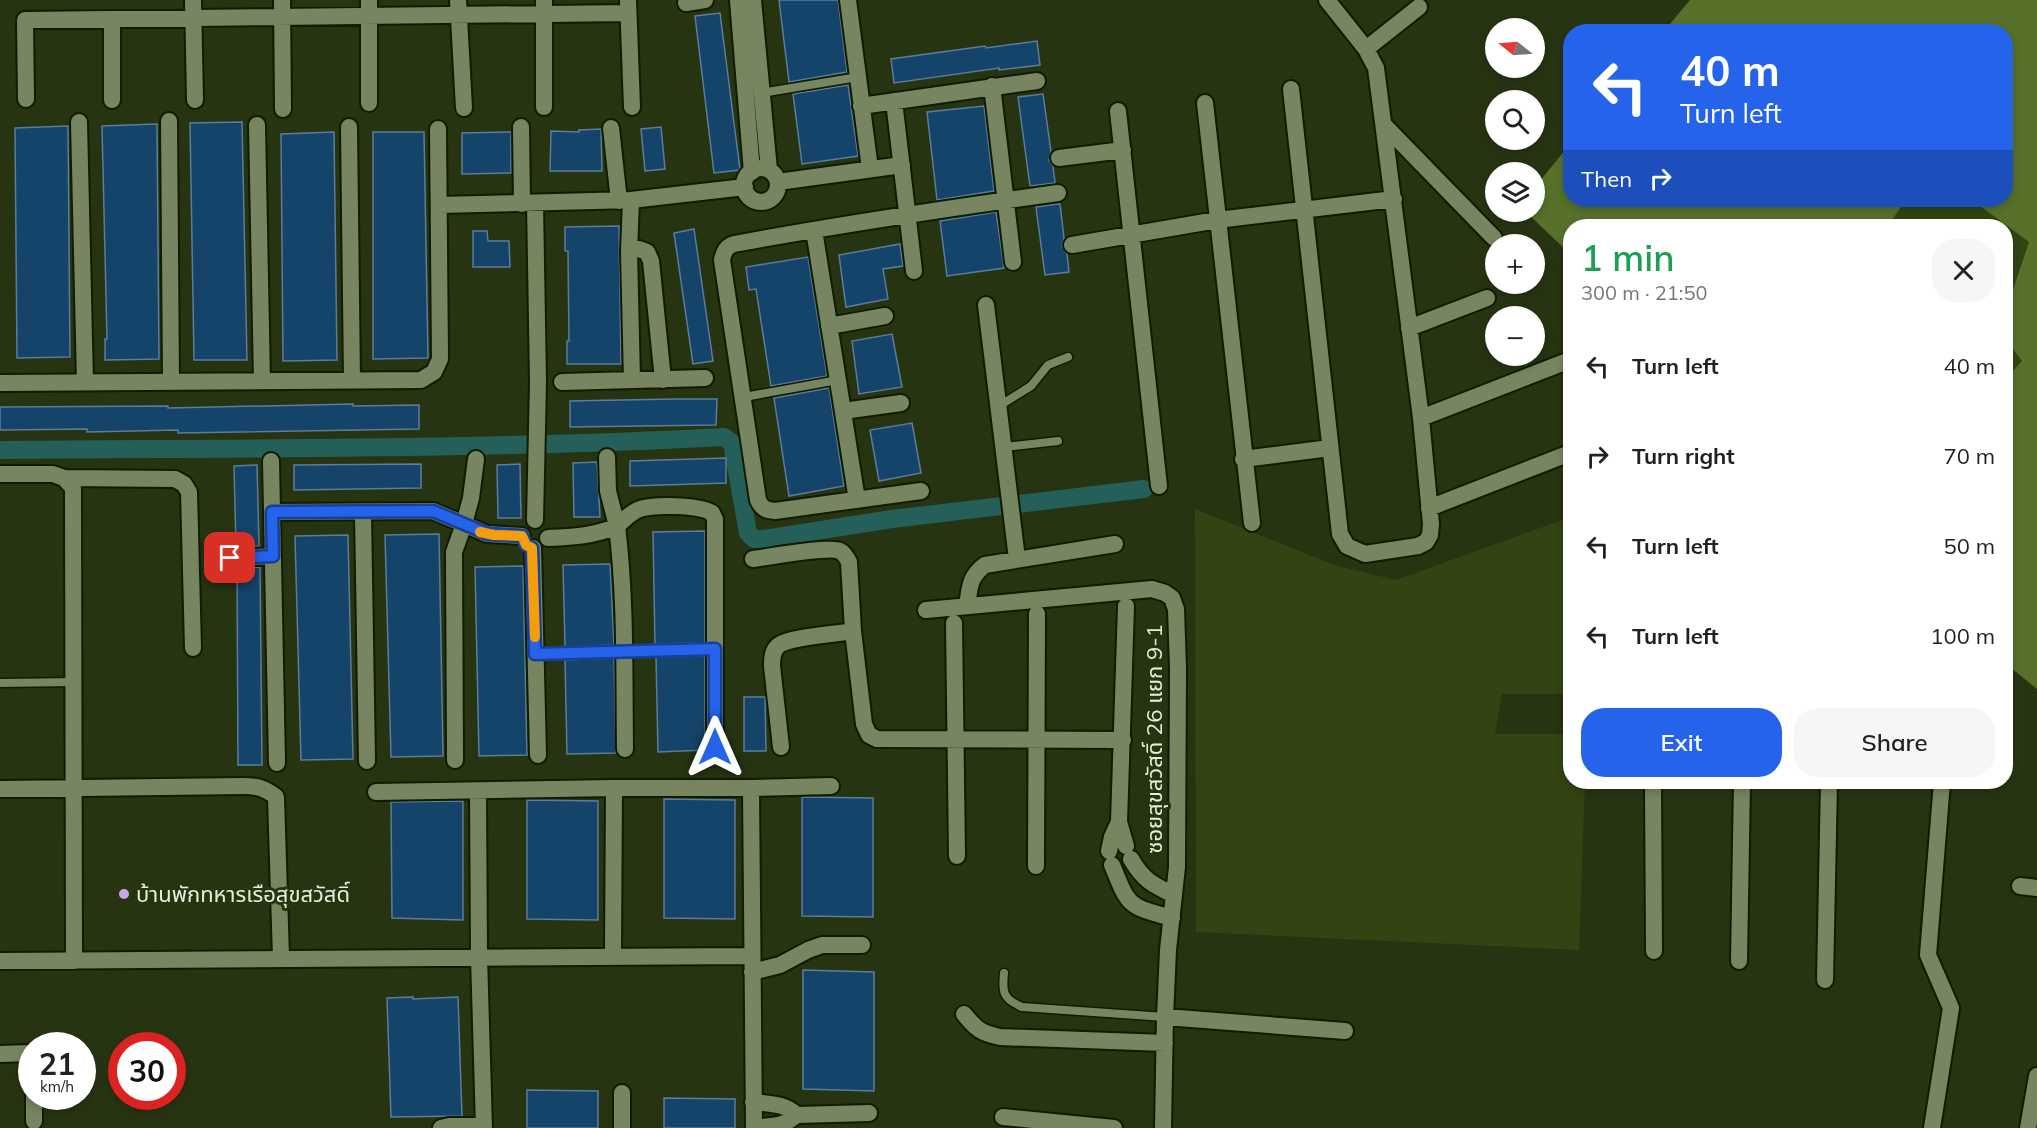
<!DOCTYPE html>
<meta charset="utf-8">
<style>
:root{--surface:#fff;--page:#f6f6f6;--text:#202124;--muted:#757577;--accent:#2563eb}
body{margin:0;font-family:Mulish,"Noto Sans Thai",sans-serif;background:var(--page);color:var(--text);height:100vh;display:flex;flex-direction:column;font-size:22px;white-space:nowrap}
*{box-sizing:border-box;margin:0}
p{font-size:20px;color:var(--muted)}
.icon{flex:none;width:33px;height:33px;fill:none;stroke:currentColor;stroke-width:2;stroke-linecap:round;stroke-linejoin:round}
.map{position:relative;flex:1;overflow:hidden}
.panel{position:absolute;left:1563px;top:219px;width:450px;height:570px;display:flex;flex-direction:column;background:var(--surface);border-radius:24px;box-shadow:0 3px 9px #0003}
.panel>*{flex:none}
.guide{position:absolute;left:1563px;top:24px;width:450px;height:183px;border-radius:24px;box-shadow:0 3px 9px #0003;background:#2563eb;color:#fff;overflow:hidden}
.needle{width:39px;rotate:287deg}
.tools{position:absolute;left:1485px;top:18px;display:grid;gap:12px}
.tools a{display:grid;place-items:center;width:60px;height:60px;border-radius:50%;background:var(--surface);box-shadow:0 3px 9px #0003;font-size:30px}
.speed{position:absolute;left:18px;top:1032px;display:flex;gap:12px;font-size:30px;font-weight:700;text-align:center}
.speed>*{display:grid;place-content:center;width:78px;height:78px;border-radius:50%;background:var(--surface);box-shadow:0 3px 9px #0003;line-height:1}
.speed small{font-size:15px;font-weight:400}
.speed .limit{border:9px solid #d22;background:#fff;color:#111}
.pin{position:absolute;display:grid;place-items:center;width:51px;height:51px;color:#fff;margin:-26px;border-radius:12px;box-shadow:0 3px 9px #0006}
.me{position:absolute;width:66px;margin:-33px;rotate:0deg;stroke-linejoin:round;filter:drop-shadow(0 0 4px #0008)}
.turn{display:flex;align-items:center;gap:21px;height:126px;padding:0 18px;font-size:27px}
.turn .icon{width:78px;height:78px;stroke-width:2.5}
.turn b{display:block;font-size:42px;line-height:51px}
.then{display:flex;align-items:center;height:57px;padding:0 18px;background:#0003;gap:12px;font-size:22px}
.round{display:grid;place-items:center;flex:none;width:63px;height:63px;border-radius:24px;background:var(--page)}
.overview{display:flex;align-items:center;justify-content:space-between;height:102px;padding:0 18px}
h1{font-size:36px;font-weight:600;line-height:45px;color:#1e9e55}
.button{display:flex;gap:12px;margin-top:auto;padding:12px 18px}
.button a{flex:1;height:69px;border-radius:24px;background:var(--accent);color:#fff;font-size:24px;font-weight:600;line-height:69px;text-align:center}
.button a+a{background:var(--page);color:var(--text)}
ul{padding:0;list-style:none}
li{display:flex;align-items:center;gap:18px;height:90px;padding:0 18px}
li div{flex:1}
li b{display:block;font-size:22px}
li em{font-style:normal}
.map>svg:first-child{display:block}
</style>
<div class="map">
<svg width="2037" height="1128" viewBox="0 0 2037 1128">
<rect width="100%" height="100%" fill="#273412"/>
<!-- green -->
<path fill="#324412" d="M1906 200H1973L2029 242 2006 310V226H1888Z
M2006 340 2022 361 2006 378Z
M1195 509 1334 565 1396 580 1570 517V694H1502L1495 734H1570V782H1585L1579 950 1196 932Z"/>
<!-- forest -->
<path fill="#57712a" d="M1690 0H2037V689L2006 664V378L2022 361 2006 340V310L2029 242 1972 200H2006V32L1664 31Z
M1570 144V200H1906L1888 226H1570V254L1526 212H1534L1535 187Z"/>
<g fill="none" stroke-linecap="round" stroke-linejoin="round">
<!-- canal -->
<path stroke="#245f59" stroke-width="18" d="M0 450C241 448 483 450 724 437L732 443 748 533 754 539H764L892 519 1144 489"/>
</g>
<!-- building -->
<path fill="#144469" stroke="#5d7c99" stroke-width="1.5" d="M779 0H838L847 72 789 82Z
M720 13 740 170 714 173 695 16Z
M1037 41 1040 65 999 70V68L894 83 891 59 985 46 986 48Z
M848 85 858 156 802 164 793 94Z
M1043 94 1051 152 1049 160 1053 166 1055 183 1030 186 1018 97Z
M984 106 994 191 937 200 927 112Z
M242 122 247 360H194L190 123Z
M157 124 159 359 105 360V339H107L102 126Z
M68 126 70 357 17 358 15 128Z
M661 127 665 169 645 171 641 129Z
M601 129 602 171H550L551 131 579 132V130Z
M334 132 337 360 283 361 281 134Z
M373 132H424L428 358 373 359Z
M511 132V173L462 174V133Z
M1058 204H1060L1064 238 1062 246 1067 254 1069 272 1045 275 1036 207Z
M996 212 1004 268 947 276 940 221Z
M619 226 621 364H567V341H569L568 251H565V227Z
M694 229 713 361 693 364 674 233Z
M473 231H487L488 241H509L510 267H473Z
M900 244 903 266 883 269 888 299 846 307 839 255Z
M808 257 827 376 771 386 756 289 749 290 746 267Z
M892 334 902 387 859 394 852 341Z
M829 388 844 486 789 496 774 398Z
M675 399H717L716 425 570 427V401Z
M353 404V406L419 405V429L178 433V430L87 432V429L0 430V407L168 406V408Z
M912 423 921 473 879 481 870 430Z
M726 458V483L630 486V461Z
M597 462 600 517H574L573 463Z
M421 464V488L294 490V465Z
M520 464 521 518H498L497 465Z
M257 465 259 546 236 547 234 466Z
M705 531V643L655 644 653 532Z
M439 534 443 756 391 757 385 535Z
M348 535 353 759 301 760 295 536Z
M610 564 614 645 565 647 563 565Z
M523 566 527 755 479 756 475 567Z
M260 567 262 765H238L237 568Z
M705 656V750L658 752 656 657Z
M614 658 616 753 567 754 565 660Z
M744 697H765L766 751H744Z
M802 797 873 798V917L802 916Z
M664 799 735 800V919L664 918Z
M527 800 598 801V920L527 919Z
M463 801V920L392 918 391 802Z
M803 970 874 972V1091L803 1089Z
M413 997V999L458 997 462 1116 391 1117 387 998Z
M527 1090 598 1091V1128H527Z
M664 1098 735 1099V1128H664Z"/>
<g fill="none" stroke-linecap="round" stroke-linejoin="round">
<defs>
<path id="lane" d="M761 93 858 77
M744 397 838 380
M999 406 1031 386 1048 365 1068 357
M1005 447 1058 441
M535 654 715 649
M0 683 75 682
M1004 973C1002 992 1003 999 1022 1007L1165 1017"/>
<path id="street" d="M193 0 195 100
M282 0 283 109
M369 0V103
M458 0 464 108
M628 0 632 107
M738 0 752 172
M753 0 769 170
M848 0 870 169
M686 3 705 0
M1366 49 1419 7
M992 86 1013 262
M1291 89 1340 534 1347 546 1365 554 1418 546 1426 542 1430 535 1431 524 1421 418 1376 68 1366 49 1327 0
M26 99 25 20 628 13
M112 100V19
M894 101 914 271
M1205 103 1252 523
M861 106 1037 81
M544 107V0
M1118 111 1159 486
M169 121 171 382
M79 122 85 382
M257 125 262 381
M1384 125 1494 238
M349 127 352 380
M521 127 522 204
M611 128 619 201
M1059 158 1123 150
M744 185a17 17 0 1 1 34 0a17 17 0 1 1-34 0Z
M778 182 902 165
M631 200 629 251 632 380
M535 203 538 382 535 520
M439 205 631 200 745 187
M814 230 857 500
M1072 245 1217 220 1394 199
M629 251 639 249 647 252 651 261 663 380
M986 305 1017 559
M829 326 885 316
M1409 328 1487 298
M562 382 705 378
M0 383 421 380 434 372 440 359 438 129
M843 411 901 403
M1421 418 1570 360
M607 457 608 491 617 526C624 520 631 512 640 509 654 504 700 505 712 513L715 519V747
M1243 459 1330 448
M271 461 277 763
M0 474H53L64 478 175 479 184 484 189 492 193 648
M64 478 73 488 74 961
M921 491 775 511C766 510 762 509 758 500L722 260C724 251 726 247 734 244 842 224 950 208 1058 193
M1429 508 1570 453
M272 512 433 511 464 524 471 498 476 459
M363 513 367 761
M548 538C573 537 594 536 617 526 626 599 624 675 625 749
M533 548 538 755
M230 558 273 556
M753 559C769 557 828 546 840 551 844 553 847 558 849 562L853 631 864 724 869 735 877 739 1123 740
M967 606C970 587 969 577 985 565L1115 544
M926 610 1152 589 1165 593 1172 598 1176 609 1178 669 1177 867 1168 950 1165 1017 1163 1128
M954 623 957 856
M781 747 772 666C772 659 772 650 779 645 790 637 838 634 853 631
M455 760 454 552 464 524 487 534 522 536
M1653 782 1654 951
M751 788 754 1128
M0 789 243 786C257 786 265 788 276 797L281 958
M478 791 479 956 484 1128
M376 792 614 788H751L831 786
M1126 846 1119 822 1126 606
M1109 851 1112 837 1119 822
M1131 859C1143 880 1153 885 1174 895
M1112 865C1129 907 1128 906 1172 918
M1036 866 1037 614
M2020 886 2037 888
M613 956 614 788
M0 961 751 956
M1739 961 1742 782
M752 972 780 965 808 950 822 945H862
M1825 980 1829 782
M964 1014C976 1029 981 1033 1000 1037L1165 1043
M1165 1017 1345 1031
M0 1054 32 1053
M34 1096V1121
M753 1102C770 1104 784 1103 797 1115
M1003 1117 1114 1128
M441 1128 449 1126H484
M622 1128V1093
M754 1128 779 1125 787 1122 797 1115 869 1113
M1932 1128 1951 1008 1928 955 1942 782
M2028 1128 2037 1076"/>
</defs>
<!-- lane casing -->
<use href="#lane" stroke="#101b00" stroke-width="11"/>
<!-- street casing -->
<use href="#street" stroke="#101b00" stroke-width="20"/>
<!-- lane -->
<use href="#lane" stroke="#778661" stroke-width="8"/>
<!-- street -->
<use href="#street" stroke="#778661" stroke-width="16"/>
</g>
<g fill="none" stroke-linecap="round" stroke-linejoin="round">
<defs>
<path id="route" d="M230 558 273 556 272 512 433 511 488 534 522 536 526 545 532 548 535 654 715 649V747"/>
</defs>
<!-- route casing -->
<use href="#route" stroke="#184099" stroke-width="15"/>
<!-- route -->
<use href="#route" stroke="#2563eb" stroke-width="10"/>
<!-- slow -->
<path stroke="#f59e0b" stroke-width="10" d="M480 532 494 535 522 536 526 545 532 548 535 637"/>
</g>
<!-- markers -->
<circle fill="#c9a5ee" stroke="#273412" stroke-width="2" cx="124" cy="894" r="6"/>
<g text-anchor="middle" stroke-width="6" stroke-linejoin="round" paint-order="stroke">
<!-- street labels -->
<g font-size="22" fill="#e5eeda" stroke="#273412">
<text transform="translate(1154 739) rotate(-90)" y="8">ซอยสุขสวัสดิ์ 26 แยก 9-1</text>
</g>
<!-- poi labels -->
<g font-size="22" fill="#e5eeda" stroke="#273412" text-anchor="start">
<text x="136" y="902">บ้านพักทหารเรือสุขสวัสดิ์</text>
</g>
</g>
</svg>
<div class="tools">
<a><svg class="needle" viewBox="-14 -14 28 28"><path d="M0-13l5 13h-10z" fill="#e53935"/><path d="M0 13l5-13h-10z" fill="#757577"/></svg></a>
<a><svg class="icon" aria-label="search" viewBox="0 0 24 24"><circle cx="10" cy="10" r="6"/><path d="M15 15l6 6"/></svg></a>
<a><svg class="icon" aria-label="layers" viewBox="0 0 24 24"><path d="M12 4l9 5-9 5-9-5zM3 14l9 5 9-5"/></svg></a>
<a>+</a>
<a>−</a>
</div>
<div class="speed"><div>21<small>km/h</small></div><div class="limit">30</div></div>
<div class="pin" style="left:230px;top:558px;background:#d93025"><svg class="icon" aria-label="arrive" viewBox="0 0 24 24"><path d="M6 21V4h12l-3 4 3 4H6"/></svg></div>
<svg class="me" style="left:715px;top:747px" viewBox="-20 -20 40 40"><path d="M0-17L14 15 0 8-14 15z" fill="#2563eb" stroke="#fff" stroke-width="4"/></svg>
<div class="guide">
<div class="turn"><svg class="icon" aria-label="left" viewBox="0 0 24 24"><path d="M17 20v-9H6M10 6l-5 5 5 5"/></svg><div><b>40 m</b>Turn left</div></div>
<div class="then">Then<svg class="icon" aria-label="right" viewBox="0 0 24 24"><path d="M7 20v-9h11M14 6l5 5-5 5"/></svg></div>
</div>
<section class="panel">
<div class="overview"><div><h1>1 min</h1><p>300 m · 21:50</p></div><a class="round"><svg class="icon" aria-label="close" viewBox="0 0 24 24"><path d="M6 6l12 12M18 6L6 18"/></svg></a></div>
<ul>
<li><svg class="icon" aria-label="left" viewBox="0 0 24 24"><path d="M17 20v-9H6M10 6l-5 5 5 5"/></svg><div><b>Turn left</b></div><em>40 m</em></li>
<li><svg class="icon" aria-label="right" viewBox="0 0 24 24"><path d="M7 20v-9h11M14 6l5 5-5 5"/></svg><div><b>Turn right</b></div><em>70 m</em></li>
<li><svg class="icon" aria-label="left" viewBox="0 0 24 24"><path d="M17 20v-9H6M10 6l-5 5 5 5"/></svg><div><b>Turn left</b></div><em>50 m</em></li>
<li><svg class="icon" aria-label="left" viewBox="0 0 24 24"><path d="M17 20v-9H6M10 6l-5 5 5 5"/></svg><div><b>Turn left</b></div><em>100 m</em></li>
</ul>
<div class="button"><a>Exit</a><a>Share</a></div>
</section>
</div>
